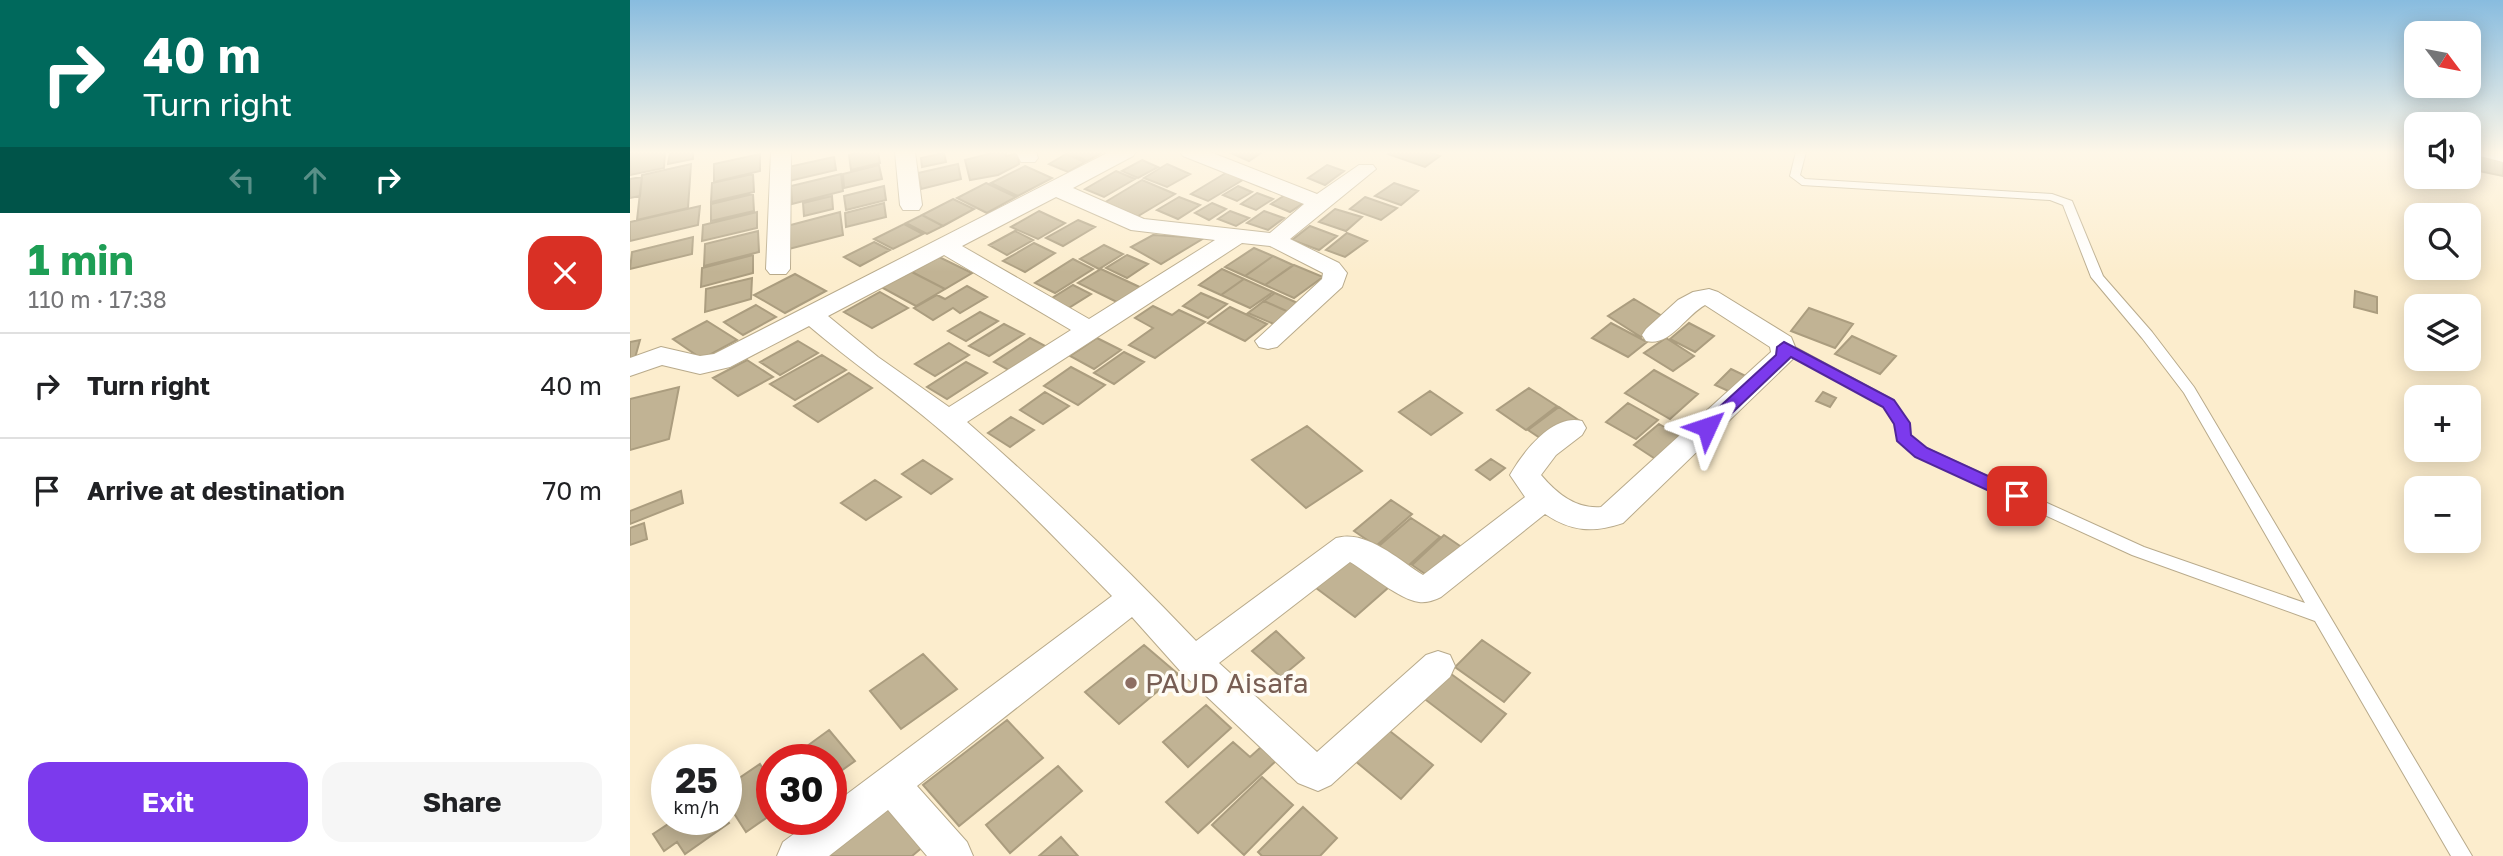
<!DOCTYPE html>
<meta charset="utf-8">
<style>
:root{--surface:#fff;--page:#f6f6f6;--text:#202124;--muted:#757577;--line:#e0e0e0;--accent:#7c3aed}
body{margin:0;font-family:"Golos Text",sans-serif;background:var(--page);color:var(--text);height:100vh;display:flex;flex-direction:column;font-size:26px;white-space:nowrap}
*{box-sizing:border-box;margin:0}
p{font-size:23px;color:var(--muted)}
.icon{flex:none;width:38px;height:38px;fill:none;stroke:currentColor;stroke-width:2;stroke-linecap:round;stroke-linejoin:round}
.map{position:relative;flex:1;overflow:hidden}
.sheet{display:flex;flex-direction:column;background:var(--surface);width:630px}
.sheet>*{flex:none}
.top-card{background:#00695c;color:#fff;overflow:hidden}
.needle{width:46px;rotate:122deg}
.buttons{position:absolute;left:1774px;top:21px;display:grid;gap:14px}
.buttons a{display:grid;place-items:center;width:77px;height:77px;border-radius:14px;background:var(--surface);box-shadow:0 4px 18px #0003;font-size:35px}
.speed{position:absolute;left:21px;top:744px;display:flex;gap:14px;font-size:35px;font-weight:700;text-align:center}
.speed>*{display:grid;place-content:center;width:91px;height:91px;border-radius:50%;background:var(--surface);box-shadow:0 4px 18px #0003;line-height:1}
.speed small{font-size:18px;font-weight:400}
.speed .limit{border:10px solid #d22;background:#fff;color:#111}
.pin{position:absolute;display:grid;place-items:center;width:60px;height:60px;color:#fff;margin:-30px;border-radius:14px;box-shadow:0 4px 10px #0006}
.me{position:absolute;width:77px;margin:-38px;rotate:48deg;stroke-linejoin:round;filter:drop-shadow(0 0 5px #0008)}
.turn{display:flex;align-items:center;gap:24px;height:147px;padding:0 28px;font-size:32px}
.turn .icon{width:91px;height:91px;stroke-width:2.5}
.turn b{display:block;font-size:49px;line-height:60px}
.lanes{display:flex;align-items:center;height:66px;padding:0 28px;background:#0003;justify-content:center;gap:35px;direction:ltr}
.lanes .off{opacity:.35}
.round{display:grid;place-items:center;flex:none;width:74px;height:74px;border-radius:21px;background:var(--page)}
.overview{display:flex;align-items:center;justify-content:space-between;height:119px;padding:0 28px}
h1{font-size:42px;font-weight:700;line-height:52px;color:#1e9e55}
.cta{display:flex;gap:14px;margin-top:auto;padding:14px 28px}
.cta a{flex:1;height:80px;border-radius:21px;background:var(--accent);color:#fff;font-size:28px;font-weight:700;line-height:80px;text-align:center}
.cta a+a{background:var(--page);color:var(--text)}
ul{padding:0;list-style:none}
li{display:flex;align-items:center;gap:21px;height:105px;padding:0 28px;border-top:2px solid var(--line)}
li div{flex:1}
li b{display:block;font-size:26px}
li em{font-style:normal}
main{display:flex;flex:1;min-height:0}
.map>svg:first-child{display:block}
</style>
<main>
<section class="sheet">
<div class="top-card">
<div class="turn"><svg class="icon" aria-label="right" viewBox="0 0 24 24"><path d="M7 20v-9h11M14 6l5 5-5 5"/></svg><div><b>40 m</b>Turn right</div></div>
<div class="lanes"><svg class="icon off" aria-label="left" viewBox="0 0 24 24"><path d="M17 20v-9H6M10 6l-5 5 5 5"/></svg><svg class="icon off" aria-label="ahead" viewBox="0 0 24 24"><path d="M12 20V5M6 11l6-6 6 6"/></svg><svg class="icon" aria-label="right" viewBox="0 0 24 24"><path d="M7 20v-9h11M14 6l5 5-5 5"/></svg></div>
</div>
<div class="overview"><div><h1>1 min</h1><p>110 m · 17:38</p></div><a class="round" style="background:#d93025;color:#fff"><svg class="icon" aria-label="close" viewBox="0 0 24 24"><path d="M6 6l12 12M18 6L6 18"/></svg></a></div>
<ul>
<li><svg class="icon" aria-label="right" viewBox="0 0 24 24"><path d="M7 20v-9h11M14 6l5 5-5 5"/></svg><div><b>Turn right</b></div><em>40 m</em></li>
<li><svg class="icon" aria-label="arrive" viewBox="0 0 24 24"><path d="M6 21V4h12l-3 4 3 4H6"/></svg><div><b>Arrive at destination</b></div><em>70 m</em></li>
</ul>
<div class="cta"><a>Exit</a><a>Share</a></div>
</section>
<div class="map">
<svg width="1873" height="856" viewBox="0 0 1873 856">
<rect width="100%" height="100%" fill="#fcedcd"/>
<!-- building -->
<path fill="#c1b394" stroke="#ab9d7f" stroke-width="2" d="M0 152H35L34 168 0 175Z
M40 152H63V159L38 164Z
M229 152H248L250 163 221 170 219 155Z
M366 152H376V156L388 153 389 164 368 175 340 180 335 160Z
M438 152H473L457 161Z
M599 152H632L619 161Z
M761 152H800L810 156 795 167 758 154Z
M1839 152 1873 159V176L1849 171V180L1835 177H1839Z
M314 153 316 162 292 167 291 158Z
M130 154V171L84 182V164Z
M436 154 455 162 438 172 419 164Z
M204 157 206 170 159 181 158 167Z
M512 160 528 167 508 178 492 171Z
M61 164 58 208 7 220 12 175Z
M328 164 331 179 291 189 288 173Z
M537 164 560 174 537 187 514 178Z
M249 165 252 179 214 188 213 174Z
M697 165 714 171 695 185 678 178Z
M395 166 422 178 388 196 361 183Z
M486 171 505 179 474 197 455 189Z
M599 171 616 178 578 201 561 194Z
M123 174 124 192 81 202 82 183Z
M211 174 213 191 162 204 161 186Z
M12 177 10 196 0 198V179Z
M512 180 545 194 505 218 472 204Z
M356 183 386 197 357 213 327 198Z
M764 183 788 191 771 205 745 196Z
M254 186 256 200 216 210 214 196Z
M608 186 622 192 607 201 593 195Z
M627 193 643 199 626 210 611 204Z
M123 194 124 211 81 221V204Z
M655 195 675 202 660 212 641 204Z
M202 196 203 209 174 216 173 203Z
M549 197 570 205 548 219 527 210Z
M735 197 767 208 751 220 720 209Z
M323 199 344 209 313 226 292 215Z
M254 203 256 217 216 227 215 213Z
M582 203 596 209 579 220 565 213Z
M70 206 68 225 0 241V222Z
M705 209 732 217 716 231 689 222Z
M409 211 435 223 408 239 381 227Z
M600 211 619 218 606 226 588 219Z
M634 211 654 218 638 230 617 223Z
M127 212V228L72 241 73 225Z
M210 212 213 235 155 250 153 227Z
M292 215 313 226 297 234 276 223Z
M448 220 465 227 433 246 416 238Z
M274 224 293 234 263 249 244 239Z
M680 226 707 236 689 250 662 240Z
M128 231 129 252 74 266 75 244Z
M385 231 403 240 377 255 359 245Z
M717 233 737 241 715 257 696 250Z
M523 235 574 238 531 264 501 247Z
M63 237 62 254 0 269 2 252Z
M244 242 260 250 230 266 214 257Z
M404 243 425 253 395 272 373 261Z
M474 245 493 254 469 269 450 259Z
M624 248 643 256 615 276 595 267Z
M123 255V273L71 287 72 268Z
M497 255 518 264 497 278 476 268Z
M307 256 342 273 315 289 280 271Z
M643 256 663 265 635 285 615 276Z
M443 259 463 269 425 293 405 283Z
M664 265 693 277 664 298 635 285Z
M471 269 516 290 493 305 448 283Z
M592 269 614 279 591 295 569 285Z
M280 271 315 289 286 306 251 287Z
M165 274 196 291 155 313 124 295Z
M122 278 121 299 75 312 76 289Z
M614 279 643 292 620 308 591 295Z
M443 285 461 294 437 309 419 300Z
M337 286 357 297 330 313 323 308 303 320 284 308 307 295 315 299Z
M1725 291 1747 297V313L1724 307Z
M250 292 278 308 242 328 214 312Z
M571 293 597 304 578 318 553 306Z
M645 293 672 305 661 313 634 301Z
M1004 299 1037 319 1011 337 978 316Z
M634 301 661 313 646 325 618 313Z
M126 305 146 317 113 335 94 322Z
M523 306 542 315 549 310 575 322 525 358 499 345 523 328 505 318Z
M600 307 637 324 615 341 578 323Z
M1179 308 1223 324 1205 348 1161 331Z
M350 312 368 321 336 341 318 331Z
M77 321 107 340 72 359 43 339Z
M981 323 1017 342 998 357 962 338Z
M1059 323 1084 336 1065 352 1040 339Z
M374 324 394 334 359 356 339 346Z
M1222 336 1266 356 1250 374 1205 354Z
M400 338 421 349 384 373 364 362Z
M467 338 491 350 464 369 440 356Z
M1036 338 1064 356 1043 371 1014 353Z
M10 340 5 358 0 359V342Z
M168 341 188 353 150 375 130 362Z
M319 343 339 355 305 376 285 364Z
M494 352 514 362 484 384 464 373Z
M192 355 216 370 165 400 140 384Z
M117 360 143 377 108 396 83 378Z
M336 362 357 373 317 399 297 387Z
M441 367 475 385 448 405 414 386Z
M1101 369 1120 378 1105 394 1085 385Z
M1024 370 1068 394 1040 419 995 393Z
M219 373 242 388 188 422 164 406Z
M49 387 39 439 0 450V399Z
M899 388 927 406 896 430 867 410Z
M800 391 832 413 801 435 769 412Z
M415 392 439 406 413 424 390 410Z
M1193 392 1206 398 1200 407 1186 401Z
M998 403 1028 420 1006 439 976 422Z
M929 407 950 421 919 444 898 430Z
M381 417 404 430 380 447 358 433Z
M1029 424 1055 439 1030 462 1004 445Z
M677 426 732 471 676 508 622 460Z
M861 459 875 468 860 480 846 470Z
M293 460 322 479 301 494 272 474Z
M245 480 271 497 236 520 211 503Z
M51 491 53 503 0 524V511Z
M761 500 782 514 746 546 724 531Z
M781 518 810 537 778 566 749 546Z
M14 523 17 539 0 545V528Z
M814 535 836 550 804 580 782 565Z
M716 557 759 587 725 617 682 585Z
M646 631 674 658 651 677 622 651Z
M852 640 900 673 874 702 825 667Z
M514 645 548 674 489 724 455 692Z
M293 654 327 689 271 729 240 691Z
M817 671 876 714 851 742 792 697Z
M576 705 601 728 558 767 533 742Z
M377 720 413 758 329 826 293 785Z
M756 728 803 765 771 799 724 760Z
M199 730 225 761 201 778V760H158Z
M603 742 620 757 631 747 647 760 568 833 536 802Z
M130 764 142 782V814L116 832 96 801V787Z
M428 766 452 791 380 853 356 825Z
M632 777 663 805 614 855 582 825Z
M254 800 294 846 282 856H181Z
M673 807 707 838 690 856H632L628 852Z
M40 819H96L99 823 55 854 47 842 34 851 23 834 41 822Z
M431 837 448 856H409Z"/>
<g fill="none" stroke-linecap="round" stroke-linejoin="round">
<defs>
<path id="lane" d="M1166 152H1176L1170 175 1175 179 1422 194 1442 201 1473 276 1522 332 1564 387 1842 856H1821L1685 621 1502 555 1286 456 1268 441 1265 424 1253 406 1148 347 1149 344H1159L1263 400 1279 423 1280 435 1296 448 1514 547 1675 603 1554 393 1512 338 1461 277 1433 205 1420 200 1172 185 1160 176Z"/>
<path id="street" d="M141 152H161L160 269 156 274H140L136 269Z
M265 152H285L292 205 289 210H273L270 205Z
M386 152H406L408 158 405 162H391Z
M479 152H506L503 156 443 188 514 219 640 233 674 204 553 156 550 152H580L687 194 729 165H743L746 169 660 239 709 263 717 273 712 287 647 347 638 349 629 347 625 341 692 279 693 273 640 246 612 243 337 422C417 492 493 564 566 641L706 538C736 529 769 560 793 575L895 497 880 475C893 452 923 413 952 421L956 428 952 435 926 455 911 475C927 494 946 509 971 507L1141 352 1140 347 1075 305C1055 316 1040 347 1016 341L1012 335 1016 329 1048 300 1063 292 1079 289 1088 292 1161 337 1168 354 993 523C963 533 942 532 915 514L811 597C805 600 797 603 789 602 770 600 737 572 720 562L589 663 687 752 796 655 808 651 820 655 825 666 820 677 701 785 688 791 668 783 552 673 502 617 287 786 337 842 343 856H297L258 810 199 856H147L153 842 184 819H201V806L482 596C426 539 370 480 309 429 267 393 221 362 179 326L100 367 70 374 32 365 0 376V358L31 347 70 356 84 354ZM426 197 501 230 585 240 459 319 332 246ZM314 255 441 330 319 407 248 357 198 316Z
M1847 152H1873V162L1850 156Z"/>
</defs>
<!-- lane casing -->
<use href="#lane" stroke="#b8aa8b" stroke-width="2"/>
<!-- street casing -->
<use href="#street" stroke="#b8aa8b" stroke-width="2"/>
<!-- lane -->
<use href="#lane" fill="#fff" fill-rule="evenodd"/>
<!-- street -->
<use href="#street" fill="#fff" fill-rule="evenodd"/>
</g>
<!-- sky -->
<linearGradient id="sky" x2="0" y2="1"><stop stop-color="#88bcdf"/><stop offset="0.56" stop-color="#fef7e8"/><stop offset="1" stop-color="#fef7e8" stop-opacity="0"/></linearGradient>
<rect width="1873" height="272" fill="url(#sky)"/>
<!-- route -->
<path fill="#7c3aed" stroke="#51269a" stroke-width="2" d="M1154 342 1264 400 1280 423 1281 435 1297 448 1393 492 1396 496 1393 501H1381L1285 457 1267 441 1264 424 1253 407 1161 357 1083 431H1072L1069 427 1072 423 1146 355 1147 347Z"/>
<!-- markers -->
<circle fill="#8d6e63" stroke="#fffcf5" stroke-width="2.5" cx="501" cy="683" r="7"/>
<g text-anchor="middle" stroke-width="7" stroke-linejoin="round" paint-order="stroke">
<!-- near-education labels -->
<g font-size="28" fill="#785e54" stroke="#fffcf5" text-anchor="start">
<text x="515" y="693">PAUD Aisafa</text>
</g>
</g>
</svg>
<div class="buttons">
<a><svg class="needle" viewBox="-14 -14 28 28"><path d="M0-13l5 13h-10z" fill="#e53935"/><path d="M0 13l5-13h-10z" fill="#757577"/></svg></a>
<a><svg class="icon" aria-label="sound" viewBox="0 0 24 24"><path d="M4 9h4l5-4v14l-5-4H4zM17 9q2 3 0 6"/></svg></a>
<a><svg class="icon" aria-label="search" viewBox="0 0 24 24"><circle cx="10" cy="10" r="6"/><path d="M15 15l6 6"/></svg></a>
<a><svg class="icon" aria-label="layers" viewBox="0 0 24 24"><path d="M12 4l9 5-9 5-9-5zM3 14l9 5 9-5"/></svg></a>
<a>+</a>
<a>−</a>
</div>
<div class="speed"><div>25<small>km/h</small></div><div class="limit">30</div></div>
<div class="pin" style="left:1387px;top:496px;background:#d93025"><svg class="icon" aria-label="arrive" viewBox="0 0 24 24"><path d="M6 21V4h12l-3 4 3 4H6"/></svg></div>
<svg class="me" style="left:1077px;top:427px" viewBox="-20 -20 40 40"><path d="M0-17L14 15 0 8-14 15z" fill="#7c3aed" stroke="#fff" stroke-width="4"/></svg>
</div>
</main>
